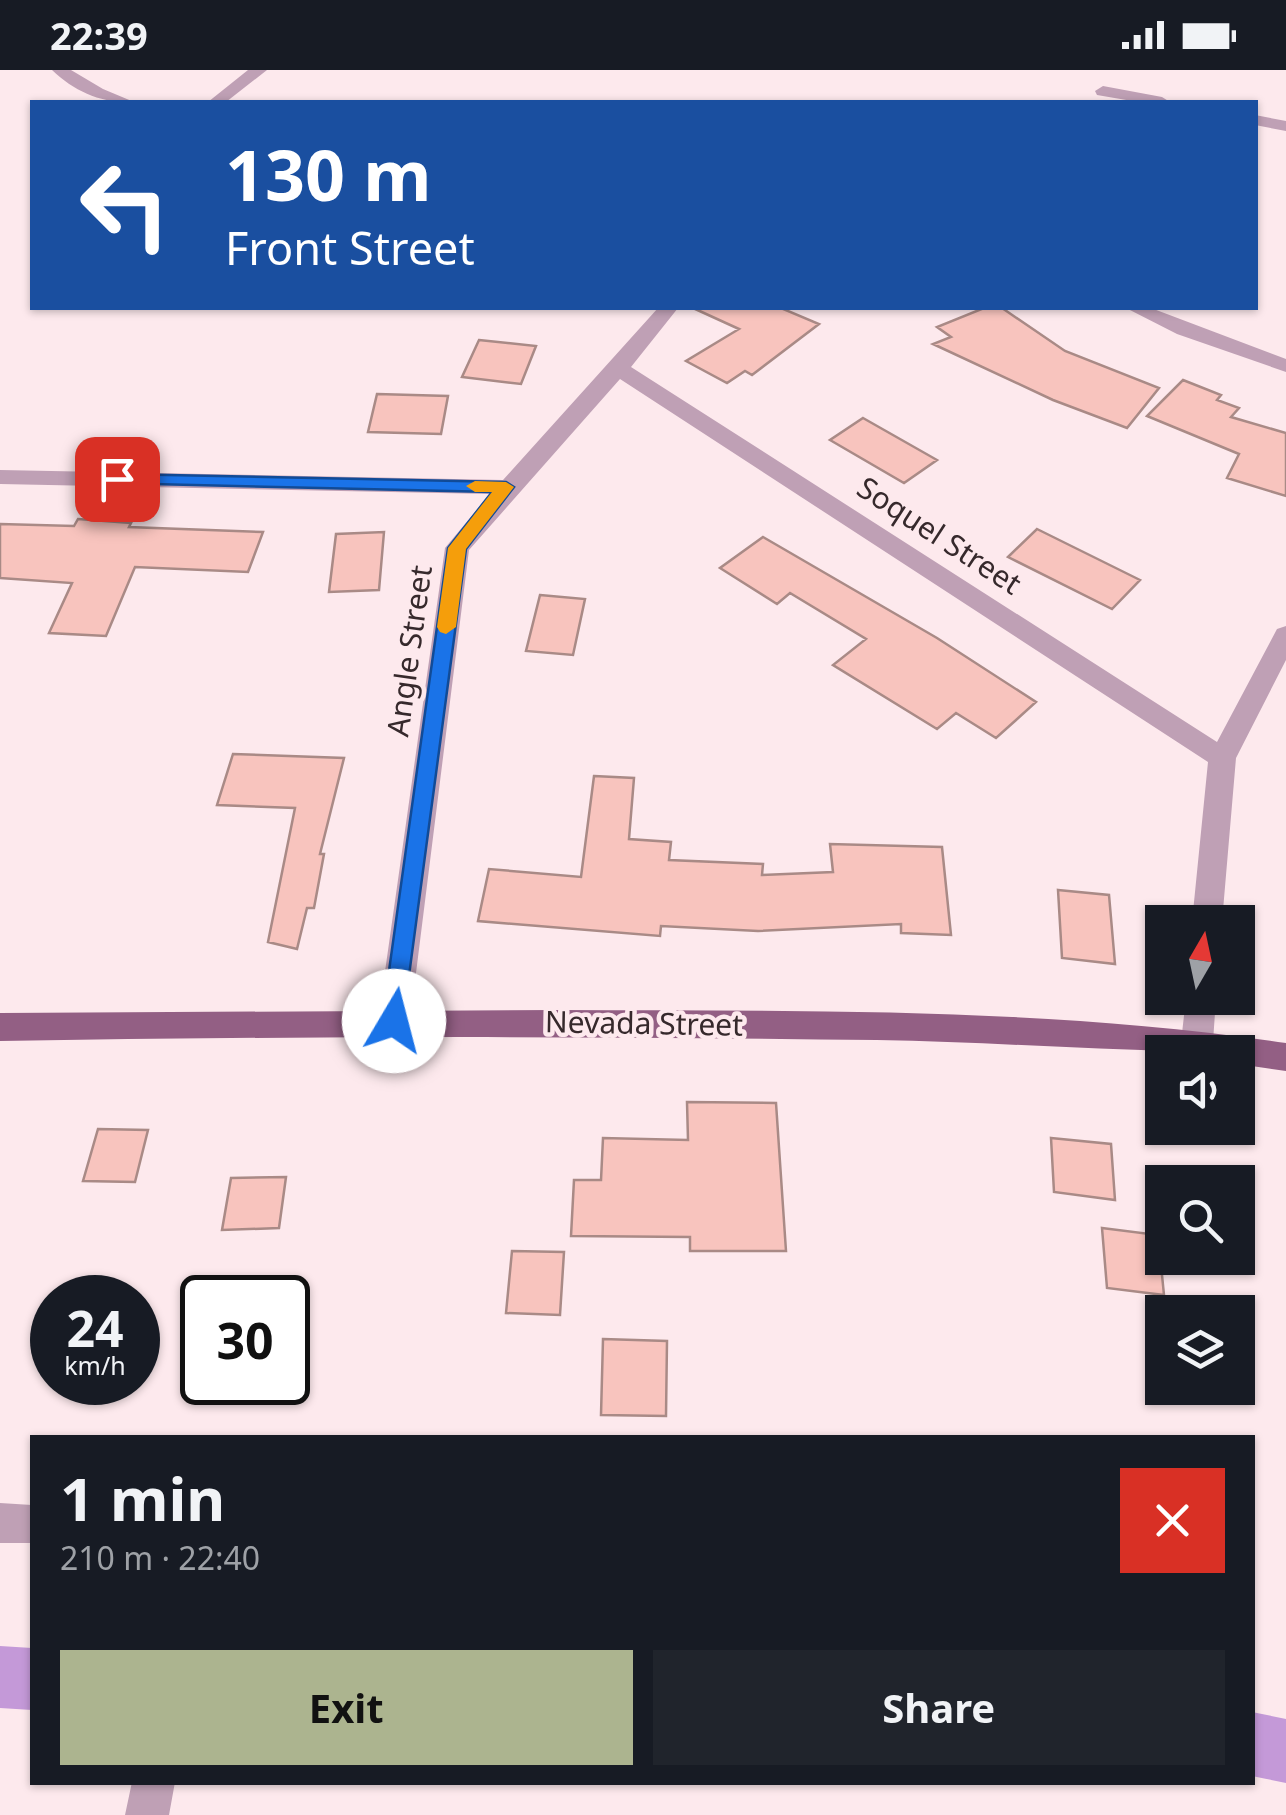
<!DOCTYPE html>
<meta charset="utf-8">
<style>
:root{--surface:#171b24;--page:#20242c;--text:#f1f3f6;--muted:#9ea1a6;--accent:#acb48f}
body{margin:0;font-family:"Noto Sans",sans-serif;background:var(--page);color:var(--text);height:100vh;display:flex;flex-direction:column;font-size:38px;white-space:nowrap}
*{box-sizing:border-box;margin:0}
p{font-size:32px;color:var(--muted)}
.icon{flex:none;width:55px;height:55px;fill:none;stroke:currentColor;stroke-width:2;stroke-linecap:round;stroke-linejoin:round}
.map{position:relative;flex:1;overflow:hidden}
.details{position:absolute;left:30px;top:1365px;width:1225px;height:350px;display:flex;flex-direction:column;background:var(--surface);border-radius:0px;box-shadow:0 2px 8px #0004}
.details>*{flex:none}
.top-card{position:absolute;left:30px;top:30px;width:1228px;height:210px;border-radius:0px;box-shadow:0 2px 8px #0004;background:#1a4fa0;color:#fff;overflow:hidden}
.needle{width:65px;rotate:9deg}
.fabs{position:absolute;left:1145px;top:835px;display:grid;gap:20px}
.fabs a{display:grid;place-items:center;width:110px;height:110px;border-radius:0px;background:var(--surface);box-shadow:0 2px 8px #0004;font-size:50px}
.speed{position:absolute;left:30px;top:1205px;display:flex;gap:20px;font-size:50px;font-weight:700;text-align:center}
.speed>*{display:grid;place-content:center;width:130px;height:130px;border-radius:50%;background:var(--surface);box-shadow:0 2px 8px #0004;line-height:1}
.speed small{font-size:25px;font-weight:400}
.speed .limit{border:5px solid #111;border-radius:15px;background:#fff;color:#111}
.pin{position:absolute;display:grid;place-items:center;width:85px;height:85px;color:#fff;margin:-42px;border-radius:20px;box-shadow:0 5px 15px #0006}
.me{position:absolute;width:110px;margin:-55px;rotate:8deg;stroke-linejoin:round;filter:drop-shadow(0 0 8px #0008)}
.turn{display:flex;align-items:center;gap:35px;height:210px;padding:0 30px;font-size:45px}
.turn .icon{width:130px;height:130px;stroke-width:2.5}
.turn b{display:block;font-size:70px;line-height:85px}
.round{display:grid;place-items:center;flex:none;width:105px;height:105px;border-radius:0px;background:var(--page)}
.overview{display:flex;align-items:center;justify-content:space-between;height:170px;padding:0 30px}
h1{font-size:60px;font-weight:700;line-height:75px}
.action{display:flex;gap:20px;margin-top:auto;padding:20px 30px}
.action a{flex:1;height:115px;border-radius:0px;background:var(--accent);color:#111;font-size:40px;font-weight:700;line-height:115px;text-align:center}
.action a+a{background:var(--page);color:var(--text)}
.status{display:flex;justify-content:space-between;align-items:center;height:70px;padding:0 50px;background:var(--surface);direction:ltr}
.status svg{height:28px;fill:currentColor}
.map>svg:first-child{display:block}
</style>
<div class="status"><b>22:39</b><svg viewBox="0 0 49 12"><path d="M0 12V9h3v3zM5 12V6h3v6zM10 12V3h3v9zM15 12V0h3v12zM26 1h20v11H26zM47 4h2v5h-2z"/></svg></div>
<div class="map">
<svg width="1286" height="1745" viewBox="0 0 1286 1745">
<rect width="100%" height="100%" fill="#fde9ed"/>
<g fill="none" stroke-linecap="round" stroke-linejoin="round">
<!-- canal -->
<path fill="#c499d8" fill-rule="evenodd" d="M0 1576 32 1578V1640L0 1638Z
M1252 1642 1286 1649V1713L1252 1706Z"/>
</g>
<!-- building -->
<path fill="#f8c4be" stroke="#a98a86" stroke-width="2.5" d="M693 238H781L819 254 752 305 745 301 727 313 686 291 739 259Z
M984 238H1002L1065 281 1159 318 1127 358 1053 330 933 274 951 267 937 257Z
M479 270 536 276 521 314 462 307Z
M1183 310 1221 325 1217 330 1239 338 1231 347 1286 363V426L1227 408 1239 384 1147 346Z
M377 324 448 326 441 364 368 362Z
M863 348 937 390 904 413 830 370Z
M78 449 131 453 129 457 263 462 248 502 135 497 106 566 49 563 72 513 0 508V454L74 456Z
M1037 459 1140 510 1112 539 1008 487Z
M384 462 379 520 329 522 336 464Z
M763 467 937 568 1036 632 996 668 956 643 937 659 833 595 866 569 790 523 777 534 720 498Z
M540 525 585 529 573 585 526 581Z
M233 684 344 688 320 784H324L314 838H307L297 879 268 872 295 738 217 735Z
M594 706 634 708 629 769 671 772 669 790 763 794 762 805 833 802 830 774 942 777 951 865 901 863V854L758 861 661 856 660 866 478 851 489 799 581 807Z
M1058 820 1109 825 1115 894 1062 888Z
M687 1032 776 1033 786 1181H690V1167L571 1166 574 1110H601L603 1068 688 1070Z
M98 1059 148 1060 135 1112 83 1111Z
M1051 1068 1111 1074 1115 1130 1054 1122Z
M286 1107 279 1158 222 1160 231 1108Z
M1102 1158 1158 1165 1164 1225 1107 1218Z
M512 1181 564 1182 560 1245 506 1243Z
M603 1269 667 1271 666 1346 601 1345Z"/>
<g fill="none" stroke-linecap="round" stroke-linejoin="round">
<!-- minor -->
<path fill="#bfa0b5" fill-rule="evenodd" d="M52 0H71L103 19 134 32C103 34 75 22 52 0Z
M248 0H267L226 32H208Z
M1103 16 1162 27 1170 32H1138L1097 25 1095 21Z
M1255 45 1286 51V61L1255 55Z
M658 238H678L631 297 1217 672 1277 559 1286 556V590L1236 688 1222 852H1192L1208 692 620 309 469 480 410 951 405 961 394 964 383 961 378 951 445 478 490 424 0 414V400L503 410Z
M1126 238H1151L1286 289V302L1177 264Z
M1186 928H1216L1213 972 1208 982H1188L1181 972Z
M0 1433 32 1435V1473H0Z
M132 1712H175L169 1745H125Z"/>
<!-- major -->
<path fill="#935f84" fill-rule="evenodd" d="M557 940C800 941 1045 937 1286 973V1001L1238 994V982C1119 982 998 972 877 970 585 966 292 966 0 971V943Z"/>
</g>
<!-- route -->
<path fill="#1a73e8" stroke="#114b97" stroke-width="2.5" d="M117 404 506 412 514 417 466 479 402 958H385L382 951 448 478 492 422 111 413 108 409Z"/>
<!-- slow -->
<path fill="#f59e0b" d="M506 412 514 417 466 479 456 557 446 564 440 562 437 557 448 478 492 422H475L466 416 475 411Z"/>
<g text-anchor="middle" stroke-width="9" stroke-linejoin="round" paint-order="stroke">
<!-- street labels -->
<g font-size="30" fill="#36292c" stroke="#fde9ed">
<text transform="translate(939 466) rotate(33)" y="10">Soquel Street</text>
<text transform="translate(410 581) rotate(-82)" y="10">Angle Street</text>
<text transform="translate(644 954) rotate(1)" y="10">Nevada Street</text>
</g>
</g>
</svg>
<div class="fabs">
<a><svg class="needle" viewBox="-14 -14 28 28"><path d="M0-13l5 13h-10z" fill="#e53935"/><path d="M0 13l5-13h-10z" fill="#9ea1a6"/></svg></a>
<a><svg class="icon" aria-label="sound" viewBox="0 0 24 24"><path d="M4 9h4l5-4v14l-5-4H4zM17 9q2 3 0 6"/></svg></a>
<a><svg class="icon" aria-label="search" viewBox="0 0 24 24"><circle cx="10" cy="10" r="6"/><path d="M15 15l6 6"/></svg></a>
<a><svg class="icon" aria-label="layers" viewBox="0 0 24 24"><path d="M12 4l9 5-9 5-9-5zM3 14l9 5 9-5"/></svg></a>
</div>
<div class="speed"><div>24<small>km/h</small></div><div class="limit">30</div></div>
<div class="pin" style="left:117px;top:409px;background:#d93025"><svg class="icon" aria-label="arrive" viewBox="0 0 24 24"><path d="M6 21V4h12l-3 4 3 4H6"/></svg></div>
<svg class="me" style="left:394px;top:951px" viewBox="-20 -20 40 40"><circle r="19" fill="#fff"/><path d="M0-13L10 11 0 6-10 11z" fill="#1a73e8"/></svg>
<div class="top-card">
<div class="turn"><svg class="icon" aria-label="left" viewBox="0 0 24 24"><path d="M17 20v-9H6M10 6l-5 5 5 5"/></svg><div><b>130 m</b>Front Street</div></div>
</div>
<section class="details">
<div class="overview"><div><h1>1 min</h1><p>210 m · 22:40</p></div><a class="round" style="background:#d93025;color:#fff"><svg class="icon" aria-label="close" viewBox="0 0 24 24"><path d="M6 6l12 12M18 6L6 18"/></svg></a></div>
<div class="action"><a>Exit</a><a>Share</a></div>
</section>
</div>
